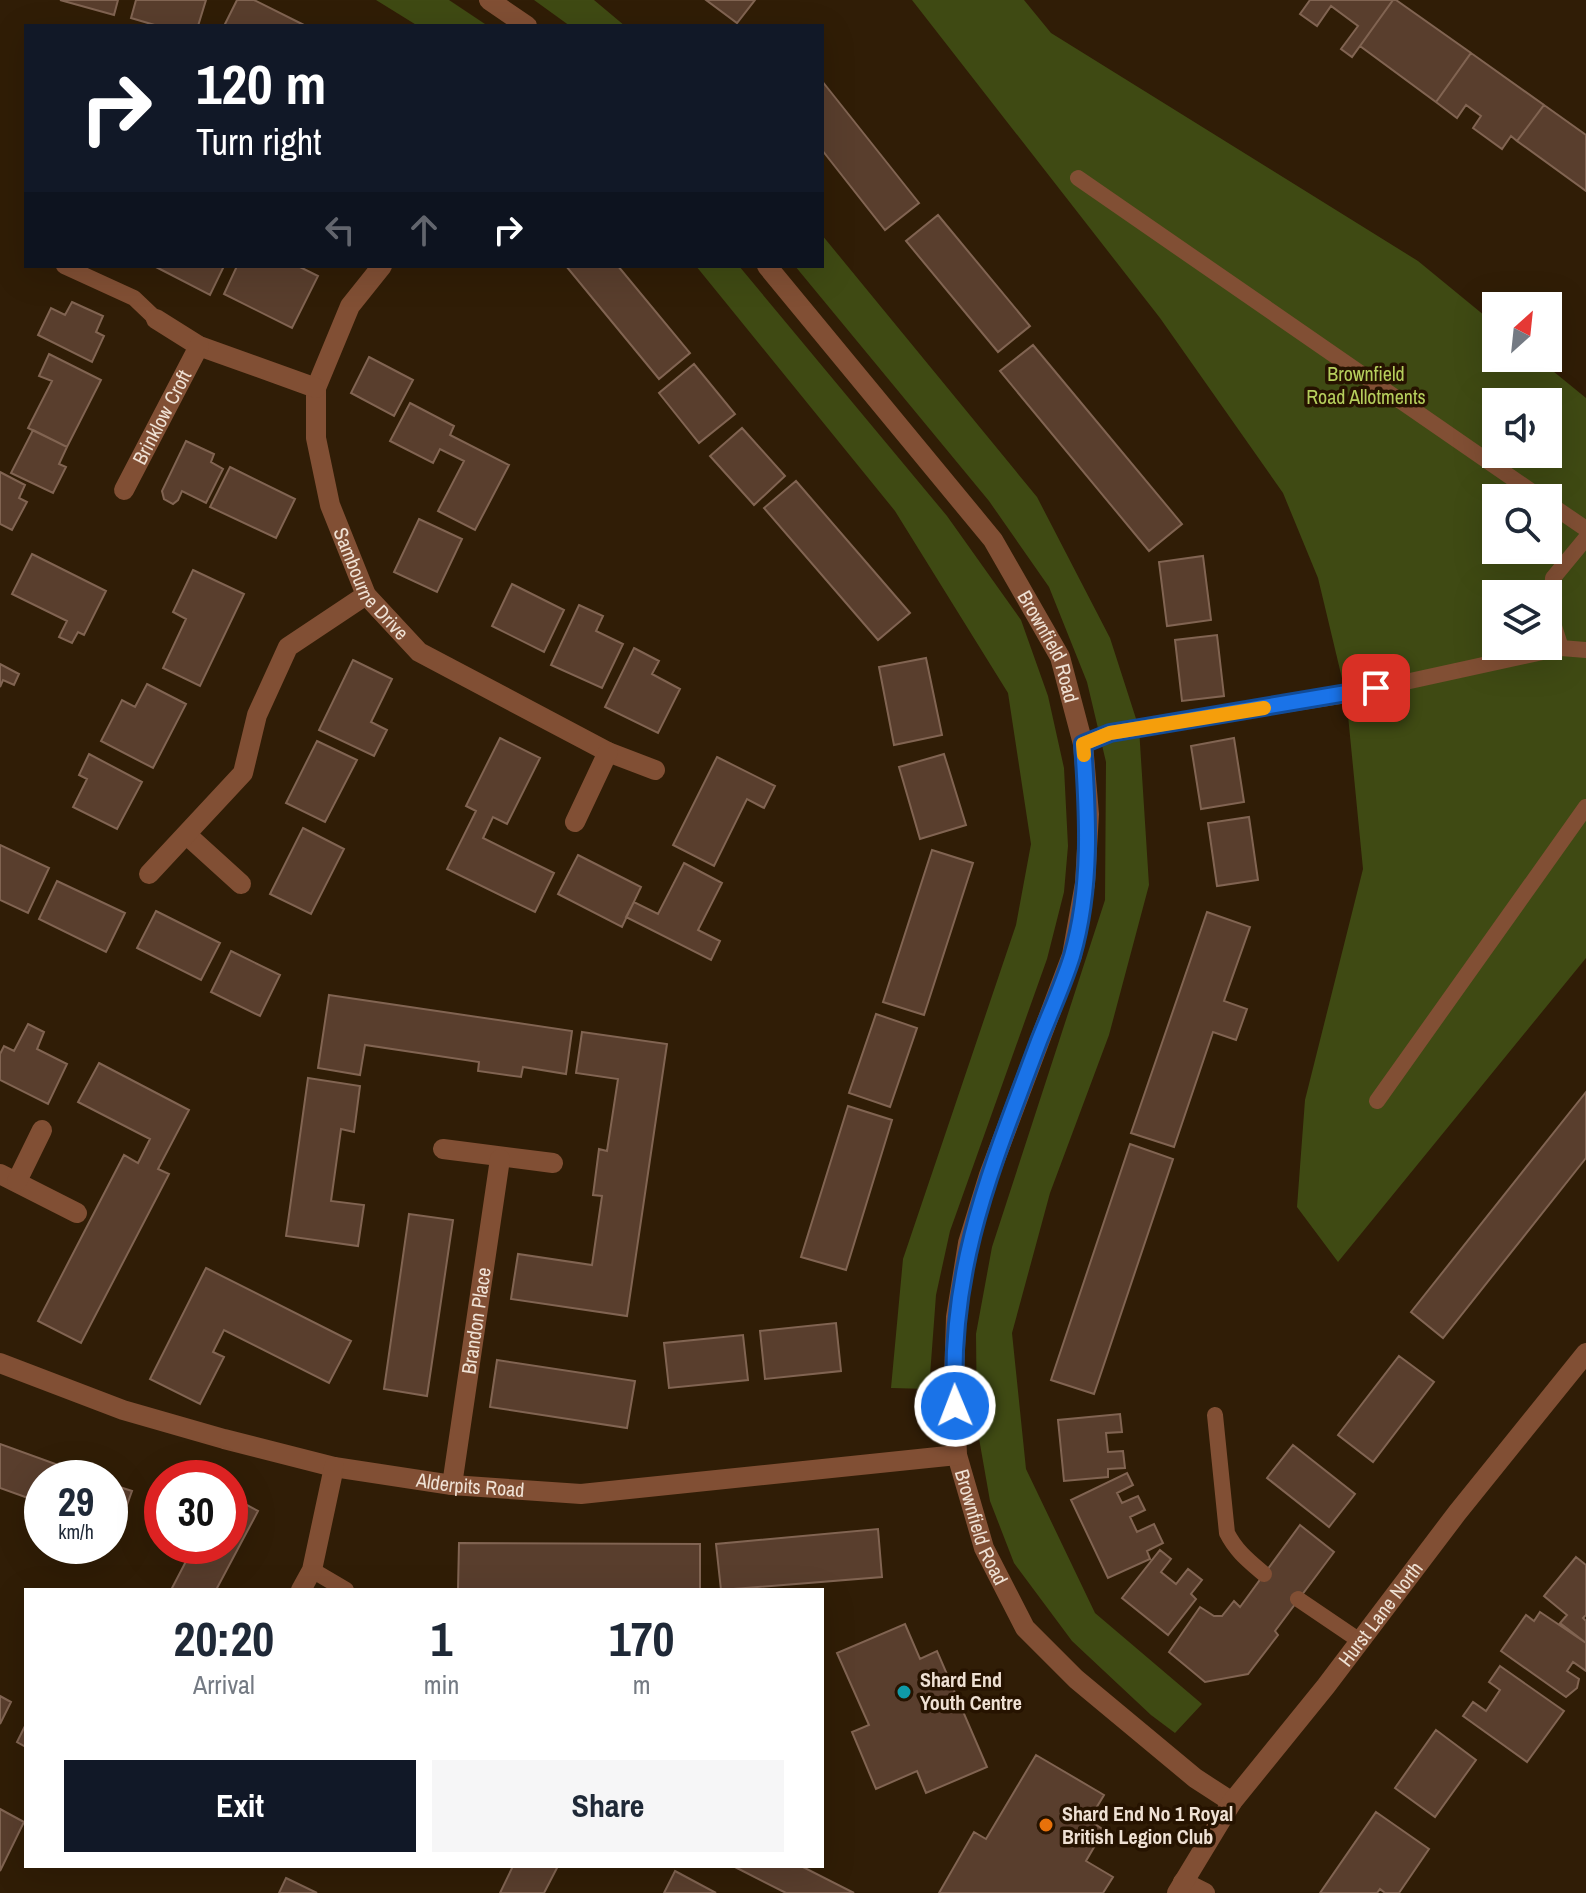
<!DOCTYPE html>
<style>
:root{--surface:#fff;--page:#f6f6f7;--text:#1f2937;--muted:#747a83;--accent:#111827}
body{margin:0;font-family:"Archivo Narrow",sans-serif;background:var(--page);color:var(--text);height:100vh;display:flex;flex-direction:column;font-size:30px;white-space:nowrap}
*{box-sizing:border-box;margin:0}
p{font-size:26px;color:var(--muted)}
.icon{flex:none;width:44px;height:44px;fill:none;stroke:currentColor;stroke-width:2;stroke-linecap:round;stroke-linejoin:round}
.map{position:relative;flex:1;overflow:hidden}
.drawer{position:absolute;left:24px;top:1588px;width:800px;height:280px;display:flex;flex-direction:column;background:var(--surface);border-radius:0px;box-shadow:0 8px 32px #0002}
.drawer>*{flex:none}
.hud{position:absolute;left:24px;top:24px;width:800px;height:244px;border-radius:0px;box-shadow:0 8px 32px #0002;background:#111827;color:#fff;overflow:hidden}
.needle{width:52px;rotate:27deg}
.buttons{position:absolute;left:1482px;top:292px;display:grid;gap:16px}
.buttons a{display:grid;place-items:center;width:80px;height:80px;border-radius:0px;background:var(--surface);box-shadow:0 8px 32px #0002;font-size:40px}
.speed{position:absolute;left:24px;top:1460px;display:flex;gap:16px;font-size:40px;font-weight:700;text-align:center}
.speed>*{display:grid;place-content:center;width:104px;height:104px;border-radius:50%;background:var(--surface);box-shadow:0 8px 32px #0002;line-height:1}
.speed small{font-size:20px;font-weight:400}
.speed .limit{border:12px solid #d22;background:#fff;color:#111}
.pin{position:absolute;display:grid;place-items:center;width:68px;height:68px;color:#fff;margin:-34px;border-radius:16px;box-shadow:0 4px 12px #0006}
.me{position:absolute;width:88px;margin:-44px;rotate:359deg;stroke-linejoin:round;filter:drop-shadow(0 0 6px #0008)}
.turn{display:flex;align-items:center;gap:28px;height:168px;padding:0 40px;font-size:36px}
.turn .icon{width:104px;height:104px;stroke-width:2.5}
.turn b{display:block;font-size:56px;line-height:68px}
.lanes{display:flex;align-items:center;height:76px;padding:0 40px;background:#0003;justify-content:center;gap:40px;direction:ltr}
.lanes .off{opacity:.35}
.eta{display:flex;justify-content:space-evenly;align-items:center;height:136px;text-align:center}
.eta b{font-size:48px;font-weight:700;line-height:56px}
.action{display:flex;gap:16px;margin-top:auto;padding:16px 40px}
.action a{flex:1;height:92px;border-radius:0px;background:var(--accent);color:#fff;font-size:32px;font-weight:700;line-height:92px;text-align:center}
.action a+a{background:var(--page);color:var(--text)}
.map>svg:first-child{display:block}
</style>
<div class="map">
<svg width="1586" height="1893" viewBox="0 0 1586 1893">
<rect width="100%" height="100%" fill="#301d06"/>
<!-- green -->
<path fill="#3f4a13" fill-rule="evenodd" d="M376 0H449L488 26H418Z
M534 0H594L625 26H570Z
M912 0H1024L1051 33 1418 261 1496 325V358H1537L1586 398V958L1338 1262 1297 1207 1305 1100 1363 869 1346 695 1318 578 1283 493 1160 318ZM1496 402H1548V454H1496ZM1496 498H1548V550H1496ZM1496 594H1548V646H1496Z
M822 235 1037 497 1110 638 1139 728 1149 885 1109 1035 1050 1193 1012 1333 1026 1469 1095 1613 1202 1704 1175 1733 1151 1715 1072 1641 1014 1563 990 1501 977 1427 976 1334 992 1247 1105 900 1106 762 1087 682 1049 587 989 501 795 266H822Z
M696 266H739L947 516 1021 620 1048 696 1064 768 1068 846 1064 892 1047 959 950 1231 936 1295 929 1389 891 1388 903 1259 1016 925 1031 844 1008 693 895 511Z"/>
<!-- building -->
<path fill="#593e2d" stroke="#816452" stroke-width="2" d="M60 0H118L114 15Z
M136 0H206L198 26H158L131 18Z
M237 0H254L306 26H224Z
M706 0H755L737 23Z
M1310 0H1393L1352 57 1341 49 1358 26 1331 6 1317 26 1300 14Z
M1393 0H1396L1471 53 1436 102 1360 46Z
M1471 53 1544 105 1517 141 1511 136 1502 149 1473 128 1481 116 1466 105 1457 118 1436 102Z
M822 81 919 203 885 230 822 150Z
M1544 105 1586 135V191L1517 141Z
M938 215 1030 326 998 352 906 241Z
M154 266H224L210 295Z
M237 266H298L318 276 292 328 224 294Z
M566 266H618L690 353 659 379Z
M72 302 103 316 96 332 104 336 92 362 38 335 51 308 65 315Z
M1033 345 1182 524 1149 551 1000 371Z
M49 354 101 380 67 447 28 428 52 381 39 376Z
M369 357 413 380 394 416 351 393Z
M694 364 735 414 699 443 659 393Z
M410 403 454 426 450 435 509 465 475 530 438 511 464 461 440 449 433 463 390 441Z
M742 428 785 476 754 505 710 456Z
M33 430 67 447 59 464 66 467 53 493 11 473Z
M186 441 214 454 211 462 223 469 206 503 182 491 178 500 173 504 164 499 162 491Z
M230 467 295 499 276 538 210 507Z
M0 472 25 485 19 498 27 502 12 530 0 524Z
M796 481 910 613 878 640 764 508Z
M419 519 462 539 437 592 394 572Z
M32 554 106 591 84 635 78 632 72 643 59 637 67 621 12 594Z
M1203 556 1211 620 1167 626 1159 562Z
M193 570 244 594 200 686 163 668 186 619 173 612Z
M512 584 564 610 544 652 492 626Z
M579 605 603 616 596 631 623 644 602 688 551 665Z
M1217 635 1224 696 1182 701 1175 640Z
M634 648 659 661 652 674 680 689 658 733 605 707Z
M926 658 942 735 894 745 879 667Z
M353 660 392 679 371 722 387 730 374 756 319 730Z
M0 664 19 674 14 685 3 680 0 687Z
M147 684 186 704 153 768 101 741 122 700 135 707Z
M500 738 540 758 507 824 493 817 483 838 554 873 535 912 447 869 476 811 466 806Z
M1234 738 1244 802 1201 809 1191 746Z
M317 741 357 760 325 822 286 803Z
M89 754 142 782 117 829 73 807 87 779 79 775Z
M944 754 966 825 920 839 899 767Z
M717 757 775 786 764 808 747 799 714 866 673 845Z
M1249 817 1258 880 1217 886 1208 823Z
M303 828 344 849 311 914 270 894Z
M0 845 49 868 28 913 0 900Z
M932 850 973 863 924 1015 883 1002Z
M578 855 641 887 622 927 558 894Z
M684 863 722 883 698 930 720 941 711 960 626 917 634 902 658 914Z
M57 881 125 913 106 952 39 919Z
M156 911 220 943 201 980 137 948Z
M1207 912 1250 927 1224 1001 1247 1009 1236 1040 1213 1032 1174 1147 1131 1133Z
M231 951 280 975 260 1016 211 992Z
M329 995 572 1031 566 1074 523 1067 521 1077 478 1071 479 1062 365 1045 360 1075 318 1068Z
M876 1014 917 1028 890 1107 849 1093Z
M28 1024 44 1032 37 1049 67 1064 48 1104 0 1080V1054L4 1046 14 1051Z
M582 1032 667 1044 627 1316 511 1299 518 1254 592 1265 602 1196 593 1195 599 1149 607 1151 618 1079 576 1073Z
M99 1063 189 1110 158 1169 169 1174 81 1343 38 1321 124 1155 138 1163 150 1139 78 1102Z
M308 1078 360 1086 354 1132 341 1129 331 1201 364 1205 358 1246 286 1236Z
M1586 1092V1158L1443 1338 1411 1312Z
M848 1106 892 1120 846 1270 801 1257Z
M1130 1144 1173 1159 1094 1394 1051 1380Z
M409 1214 453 1220 427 1396 384 1389Z
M206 1268 351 1341 329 1383 224 1330 213 1352 224 1357 200 1404 150 1379Z
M836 1323 841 1371 765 1379 760 1331Z
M743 1335 748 1380 669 1388 664 1343Z
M1399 1356 1434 1382 1373 1462 1338 1435Z
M497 1360 635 1381 627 1428 490 1407Z
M1120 1414 1122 1432 1106 1433 1108 1452 1123 1451 1125 1468 1108 1469V1477L1064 1481 1058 1420Z
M0 1444 94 1478H42V1503L0 1488Z
M1293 1445 1355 1494 1329 1527 1267 1478Z
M1127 1473 1133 1485 1117 1493 1122 1503 1138 1496 1145 1510 1130 1517 1137 1532 1154 1524 1163 1543 1147 1551 1150 1559 1108 1578 1071 1500Z
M110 1484 132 1491 118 1530 110 1527Z
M230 1496 258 1511 216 1590H171L194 1546H230Z
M1300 1525 1334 1552 1275 1631 1278 1635 1248 1674 1205 1682 1169 1652 1200 1607 1214 1616H1222L1234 1601 1240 1607Z
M878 1529 882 1577 721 1590 716 1544Z
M459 1543 700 1544V1590L458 1589Z
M1160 1550 1171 1559 1161 1572 1176 1584 1188 1569 1202 1580 1191 1594 1196 1599 1168 1635 1122 1598Z
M1576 1557 1586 1565V1615L1583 1618 1586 1621V1643L1560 1623 1567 1615 1544 1596Z
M1540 1612 1586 1643V1671L1573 1662 1567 1671 1579 1679 1577 1688 1566 1697 1501 1651 1526 1615 1534 1621Z
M905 1624 920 1659 937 1651 987 1767 926 1793 917 1771 876 1789 852 1732 869 1725 837 1653Z
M1500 1666 1564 1711 1527 1762 1463 1716 1473 1702 1486 1711 1500 1690 1489 1682Z
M0 1696 11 1702 0 1724Z
M26 1724V1747L17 1742Z
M1436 1730 1476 1760 1435 1817 1395 1788Z
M1036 1755 1104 1795 1089 1820 1104 1830 1086 1861 1113 1877 1103 1893H939L974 1832 986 1839Z
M0 1809 24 1822 0 1871Z
M1376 1812 1429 1849 1399 1893H1385L1380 1889 1377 1893H1320Z
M513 1866H558L544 1893H500Z
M733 1866H801L854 1893H786Z
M675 1871 716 1893H664Z
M286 1878 317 1893H279Z"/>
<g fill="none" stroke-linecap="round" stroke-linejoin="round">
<!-- service -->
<path stroke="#814f34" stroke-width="16" d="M1078 178 1541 498
M64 266 134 298 156 319
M1548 503 1586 529
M1561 648 1551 617 1553 578 1586 538
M1083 744 1110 733 1346 695 1561 648 1586 650
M1377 1101 1586 807
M1215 1415 1227 1533C1236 1551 1249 1561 1264 1574
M312 1570 346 1590
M1298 1599 1360 1641"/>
<!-- minor -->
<g stroke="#814f34" stroke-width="20">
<path d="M489 0 527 26"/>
<path id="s1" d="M382 266 350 306 316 388V438L330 505 366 595 419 652 608 752 655 770"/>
<path id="s2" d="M767 266 993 540 1060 657 1083 744 1089 814 1085 883 1072 955 989 1175 968 1243 956 1317 954 1381 957 1455 984 1548 1025 1628 1076 1679 1195 1778 1232 1802"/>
<path d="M156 319 199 346 316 388"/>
<path id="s3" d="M124 490 199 346"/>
<path d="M575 822 608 752"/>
<path d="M187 835 241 884"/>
<path d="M149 874 243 773 257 715 288 647 366 595"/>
<path d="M443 1149 553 1163"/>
<path d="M0 1174 77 1213"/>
<path d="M17 1181 42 1130"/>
<path id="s4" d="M0 1363 123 1410 224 1439 334 1467 452 1485 581 1494 957 1455"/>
<path id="s5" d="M452 1485 500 1159"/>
<path d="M301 1590 312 1570 334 1467"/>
<path d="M1183 1882 1205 1893"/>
</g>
<!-- tertiary -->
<path stroke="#814f34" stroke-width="20" id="s6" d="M1177 1893 1232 1802 1326 1686 1457 1513 1586 1353"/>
</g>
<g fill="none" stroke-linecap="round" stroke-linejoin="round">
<defs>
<path id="route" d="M955 1406C948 1267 992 1167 1039 1041 1050 1013 1063 985 1072 956 1092 887 1088 815 1083 744L1110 733 1376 688"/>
</defs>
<!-- route casing -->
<use href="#route" stroke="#114b97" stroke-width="20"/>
<!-- route -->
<use href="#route" stroke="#1a73e8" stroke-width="14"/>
<!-- slow -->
<path stroke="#f59e0b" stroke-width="14" d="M1084 755 1083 744 1110 733 1264 708"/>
</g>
<!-- markers -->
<circle fill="#0f9aa8" stroke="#261300" stroke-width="3" cx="904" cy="1692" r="8"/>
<circle fill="#e8710a" stroke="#261300" stroke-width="3" cx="1046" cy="1825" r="8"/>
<g text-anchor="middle" stroke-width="7" stroke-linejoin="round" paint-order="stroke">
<!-- park labels -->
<g font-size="20" fill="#b6cf5c" stroke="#261300">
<text x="1366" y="381">Brownfield<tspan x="1366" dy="23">Road Allotments</tspan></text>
</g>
<!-- street labels -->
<g font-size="20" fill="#efe1d4" stroke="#261300">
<text dy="7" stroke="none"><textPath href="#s3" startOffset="82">Brinklow Croft</textPath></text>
<text dy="7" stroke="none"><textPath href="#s1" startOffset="348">Sambourne Drive</textPath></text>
<text dy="7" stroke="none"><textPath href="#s2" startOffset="476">Brownfield Road</textPath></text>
<text dy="7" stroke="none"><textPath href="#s5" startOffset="166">Brandon Place</textPath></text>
<text dy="7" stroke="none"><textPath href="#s4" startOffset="488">Alderpits Road</textPath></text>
<text dy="7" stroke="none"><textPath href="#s2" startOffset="1388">Brownfield Road</textPath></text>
<text dy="7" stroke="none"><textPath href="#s6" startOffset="346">Hurst Lane North</textPath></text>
</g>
<!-- poi labels -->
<g font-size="20" font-weight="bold" fill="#efe1d4" stroke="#261300" text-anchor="start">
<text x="920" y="1687">Shard End<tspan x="920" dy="23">Youth Centre</tspan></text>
<text x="1062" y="1821">Shard End No 1 Royal<tspan x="1062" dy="23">British Legion Club</tspan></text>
</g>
</g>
</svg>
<div class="buttons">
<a><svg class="needle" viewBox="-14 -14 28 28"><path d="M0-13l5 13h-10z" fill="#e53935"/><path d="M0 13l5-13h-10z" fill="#747a83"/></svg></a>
<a><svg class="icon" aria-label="sound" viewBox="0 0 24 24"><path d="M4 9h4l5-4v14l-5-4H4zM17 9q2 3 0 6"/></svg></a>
<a><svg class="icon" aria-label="search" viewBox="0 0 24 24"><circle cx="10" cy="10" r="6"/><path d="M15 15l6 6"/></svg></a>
<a><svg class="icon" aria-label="layers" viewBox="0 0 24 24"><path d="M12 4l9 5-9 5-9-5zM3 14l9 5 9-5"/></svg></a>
</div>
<div class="speed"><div>29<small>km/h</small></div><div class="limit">30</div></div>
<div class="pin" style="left:1376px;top:688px;background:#d93025"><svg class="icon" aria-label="arrive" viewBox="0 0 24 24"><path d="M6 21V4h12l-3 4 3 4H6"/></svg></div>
<svg class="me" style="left:955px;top:1406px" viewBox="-20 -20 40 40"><circle r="17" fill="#1a73e8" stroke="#fff" stroke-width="3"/><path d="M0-11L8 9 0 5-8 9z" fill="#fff"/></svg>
<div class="hud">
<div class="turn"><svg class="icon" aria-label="right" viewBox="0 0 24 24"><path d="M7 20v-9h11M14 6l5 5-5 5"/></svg><div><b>120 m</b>Turn right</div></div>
<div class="lanes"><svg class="icon off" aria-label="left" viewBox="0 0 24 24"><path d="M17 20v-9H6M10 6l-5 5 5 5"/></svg><svg class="icon off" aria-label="ahead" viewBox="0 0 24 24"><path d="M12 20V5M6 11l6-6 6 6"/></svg><svg class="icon" aria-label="right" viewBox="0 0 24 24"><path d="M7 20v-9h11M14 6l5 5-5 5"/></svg></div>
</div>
<section class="drawer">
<div class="eta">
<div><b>20:20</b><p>Arrival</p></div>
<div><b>1</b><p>min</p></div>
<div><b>170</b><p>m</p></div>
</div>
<div class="action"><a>Exit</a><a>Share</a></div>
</section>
</div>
